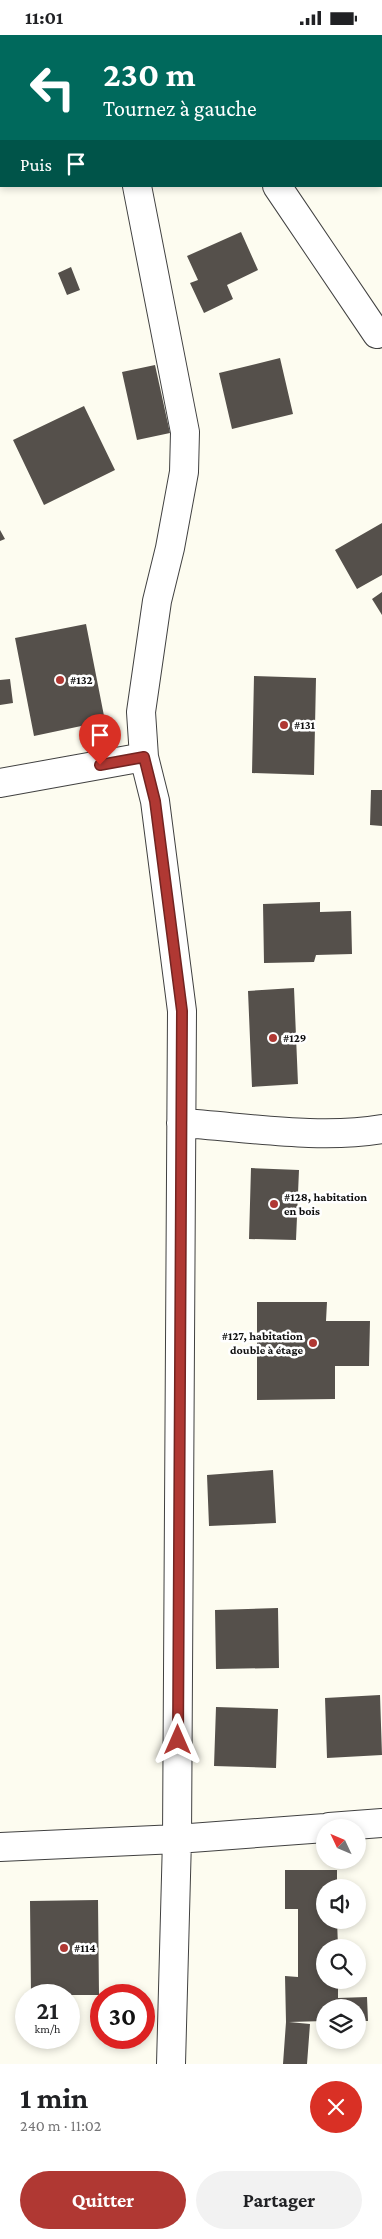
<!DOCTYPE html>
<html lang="fr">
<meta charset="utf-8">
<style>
:root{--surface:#fff;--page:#f2f2f2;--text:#202124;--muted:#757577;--accent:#b03833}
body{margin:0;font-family:"Crimson Pro",serif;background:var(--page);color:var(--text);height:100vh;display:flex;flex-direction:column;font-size:19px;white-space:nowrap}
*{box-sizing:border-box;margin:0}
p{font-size:16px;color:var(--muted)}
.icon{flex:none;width:28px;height:28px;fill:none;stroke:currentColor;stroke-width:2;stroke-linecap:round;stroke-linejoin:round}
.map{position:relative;height:2029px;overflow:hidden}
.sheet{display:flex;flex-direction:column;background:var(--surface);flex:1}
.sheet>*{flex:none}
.top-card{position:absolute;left:0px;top:0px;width:382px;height:152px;box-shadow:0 2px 8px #0003;background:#00695c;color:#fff;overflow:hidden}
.needle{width:32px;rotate:314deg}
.fabs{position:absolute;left:316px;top:1784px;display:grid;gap:10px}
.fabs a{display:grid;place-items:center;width:50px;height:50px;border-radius:50%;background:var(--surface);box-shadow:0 2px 8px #0003;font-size:25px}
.speed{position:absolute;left:15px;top:1949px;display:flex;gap:10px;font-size:25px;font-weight:700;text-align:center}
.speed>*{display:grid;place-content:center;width:65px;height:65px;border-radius:50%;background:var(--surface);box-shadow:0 2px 8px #0003;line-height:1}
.speed small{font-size:12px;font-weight:400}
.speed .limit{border:8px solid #d22;background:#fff;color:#111}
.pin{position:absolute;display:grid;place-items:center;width:42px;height:42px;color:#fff;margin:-51px -21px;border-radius:50% 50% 50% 0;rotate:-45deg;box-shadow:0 0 5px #0007}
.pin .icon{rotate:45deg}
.me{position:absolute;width:55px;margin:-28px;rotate:0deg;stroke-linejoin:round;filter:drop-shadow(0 0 4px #0008)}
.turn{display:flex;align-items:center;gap:18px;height:105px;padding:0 20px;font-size:22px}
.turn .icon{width:65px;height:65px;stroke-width:2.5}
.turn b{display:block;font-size:35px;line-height:42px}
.then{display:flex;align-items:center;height:48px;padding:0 20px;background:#0003;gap:10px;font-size:19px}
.round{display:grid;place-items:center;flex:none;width:52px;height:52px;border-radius:26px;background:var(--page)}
.headline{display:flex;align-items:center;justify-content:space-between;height:85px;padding:0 20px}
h1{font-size:30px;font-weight:700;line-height:38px}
.primary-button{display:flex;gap:10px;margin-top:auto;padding:10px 20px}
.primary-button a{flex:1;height:58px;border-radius:30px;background:var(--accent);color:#fff;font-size:20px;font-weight:700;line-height:58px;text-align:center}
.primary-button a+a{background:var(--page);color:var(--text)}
.status{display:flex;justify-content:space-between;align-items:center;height:35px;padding:0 25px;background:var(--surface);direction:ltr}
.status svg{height:14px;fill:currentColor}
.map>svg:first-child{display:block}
</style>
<div class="status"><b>11:01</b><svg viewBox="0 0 49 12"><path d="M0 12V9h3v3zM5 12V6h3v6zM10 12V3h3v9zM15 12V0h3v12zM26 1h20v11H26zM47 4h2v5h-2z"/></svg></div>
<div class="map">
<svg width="382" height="2029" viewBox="0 0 382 2029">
<rect width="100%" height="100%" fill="#fdfcf0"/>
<!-- building -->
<path fill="#55504b" d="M241 197 258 235 227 250 233 264 204 278 190 248 198 245 187 221Z
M71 232 80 255 67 260 58 238Z
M280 323 293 379 232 394 219 338Z
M155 330 170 398 137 405 122 337Z
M84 371 115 435 44 470 13 405Z
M382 488V540L357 554 335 515Z
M0 495 5 504 0 506Z
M382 557V580L372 564Z
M86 589 105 686 34 701 15 603Z
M254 641 316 643 314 740 252 738Z
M10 644 13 668 0 670V645Z
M371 755H382V791L370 790Z
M320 867V877L351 876 352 919 316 920 314 927 264 928 263 869Z
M294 953 298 1049 252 1052 248 956Z
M251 1133 299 1135 296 1205 249 1204Z
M257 1267H327L326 1286H370L369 1331H335V1364L257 1365Z
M273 1435 276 1488 209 1491 207 1440Z
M278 1573 279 1633 216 1634 215 1575Z
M380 1660 382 1720 327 1723 325 1663Z
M216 1672 278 1674 276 1733 214 1731Z
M285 1835H337V1852H325V1885H337L338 1912H325V1945H338V1963L367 1962 368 1986H358V1972H325V1986L289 1987 310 1989 307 2029H283L286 1987 285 1941 298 1942V1874H285Z
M98 1865 99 1960H31L30 1866Z"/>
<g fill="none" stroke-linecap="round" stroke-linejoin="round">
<defs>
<path id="minor" d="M179 0V1
M137 151 185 397 184 437 170 513 157 566 141 677 144 722 155 766 182 976 177 1804 171 2029
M277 151 377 299
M0 748 144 722
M181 1088C245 1092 320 1105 382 1094
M329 1792 382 1788
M0 1812 177 1804 325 1793"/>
</defs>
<!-- minor casing -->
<use href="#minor" stroke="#414141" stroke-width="30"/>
<!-- minor -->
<use href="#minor" stroke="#fff" stroke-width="28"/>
</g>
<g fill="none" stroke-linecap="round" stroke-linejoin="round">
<defs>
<path id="route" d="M100 730 144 722 155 766 182 976 178 1705"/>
</defs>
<!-- route casing -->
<use href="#route" stroke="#722421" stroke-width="12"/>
<!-- route -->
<use href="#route" stroke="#b03833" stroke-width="9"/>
</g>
<!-- markers -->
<g fill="#b03833" stroke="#fff" stroke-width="2">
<circle cx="60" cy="645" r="5"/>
<circle cx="284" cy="690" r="5"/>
<circle cx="273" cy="1003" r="5"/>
<circle cx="274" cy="1169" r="5"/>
<circle cx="313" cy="1308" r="5"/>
<circle cx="64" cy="1913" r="5"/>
</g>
<g text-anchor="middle" stroke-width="5" stroke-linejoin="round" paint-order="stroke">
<!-- poi labels -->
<g font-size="12" font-weight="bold" fill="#0e0e0e" stroke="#fff" text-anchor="start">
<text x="70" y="649">#132</text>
<text x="294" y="694">#131</text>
<text x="283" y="1007">#129</text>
<text x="284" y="1166">#128, habitation<tspan x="284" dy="14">en bois</tspan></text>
<text x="303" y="1305" text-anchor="end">#127, habitation<tspan x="303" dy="14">double à étage</tspan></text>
<text x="74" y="1917">#114</text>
</g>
</g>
</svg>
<div class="fabs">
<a><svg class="needle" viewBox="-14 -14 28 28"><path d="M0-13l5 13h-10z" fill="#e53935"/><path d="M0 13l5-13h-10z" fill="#757577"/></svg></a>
<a><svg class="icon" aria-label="sound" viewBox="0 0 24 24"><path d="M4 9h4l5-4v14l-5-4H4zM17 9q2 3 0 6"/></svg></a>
<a><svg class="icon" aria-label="search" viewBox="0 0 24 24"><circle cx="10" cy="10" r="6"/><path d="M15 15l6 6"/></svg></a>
<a><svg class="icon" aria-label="layers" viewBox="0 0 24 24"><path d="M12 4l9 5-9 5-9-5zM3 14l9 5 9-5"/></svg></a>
</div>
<div class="speed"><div>21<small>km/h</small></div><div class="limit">30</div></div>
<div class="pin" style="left:100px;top:730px;background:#d93025"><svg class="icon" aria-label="arrive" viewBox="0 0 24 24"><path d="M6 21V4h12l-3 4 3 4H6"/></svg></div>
<svg class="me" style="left:178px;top:1705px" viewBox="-20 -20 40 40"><path d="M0-17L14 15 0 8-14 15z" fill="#b03833" stroke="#fff" stroke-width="4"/></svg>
<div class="top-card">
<div class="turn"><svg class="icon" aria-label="left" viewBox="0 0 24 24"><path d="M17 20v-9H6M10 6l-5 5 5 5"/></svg><div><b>230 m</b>Tournez à gauche</div></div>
<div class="then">Puis<svg class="icon" aria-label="arrive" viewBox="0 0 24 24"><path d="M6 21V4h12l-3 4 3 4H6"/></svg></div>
</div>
</div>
<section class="sheet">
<div class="headline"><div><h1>1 min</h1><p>240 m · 11:02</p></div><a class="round" style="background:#d93025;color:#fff"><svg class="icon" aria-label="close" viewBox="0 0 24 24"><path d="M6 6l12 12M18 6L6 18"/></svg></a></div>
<div class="primary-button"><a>Quitter</a><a>Partager</a></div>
</section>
